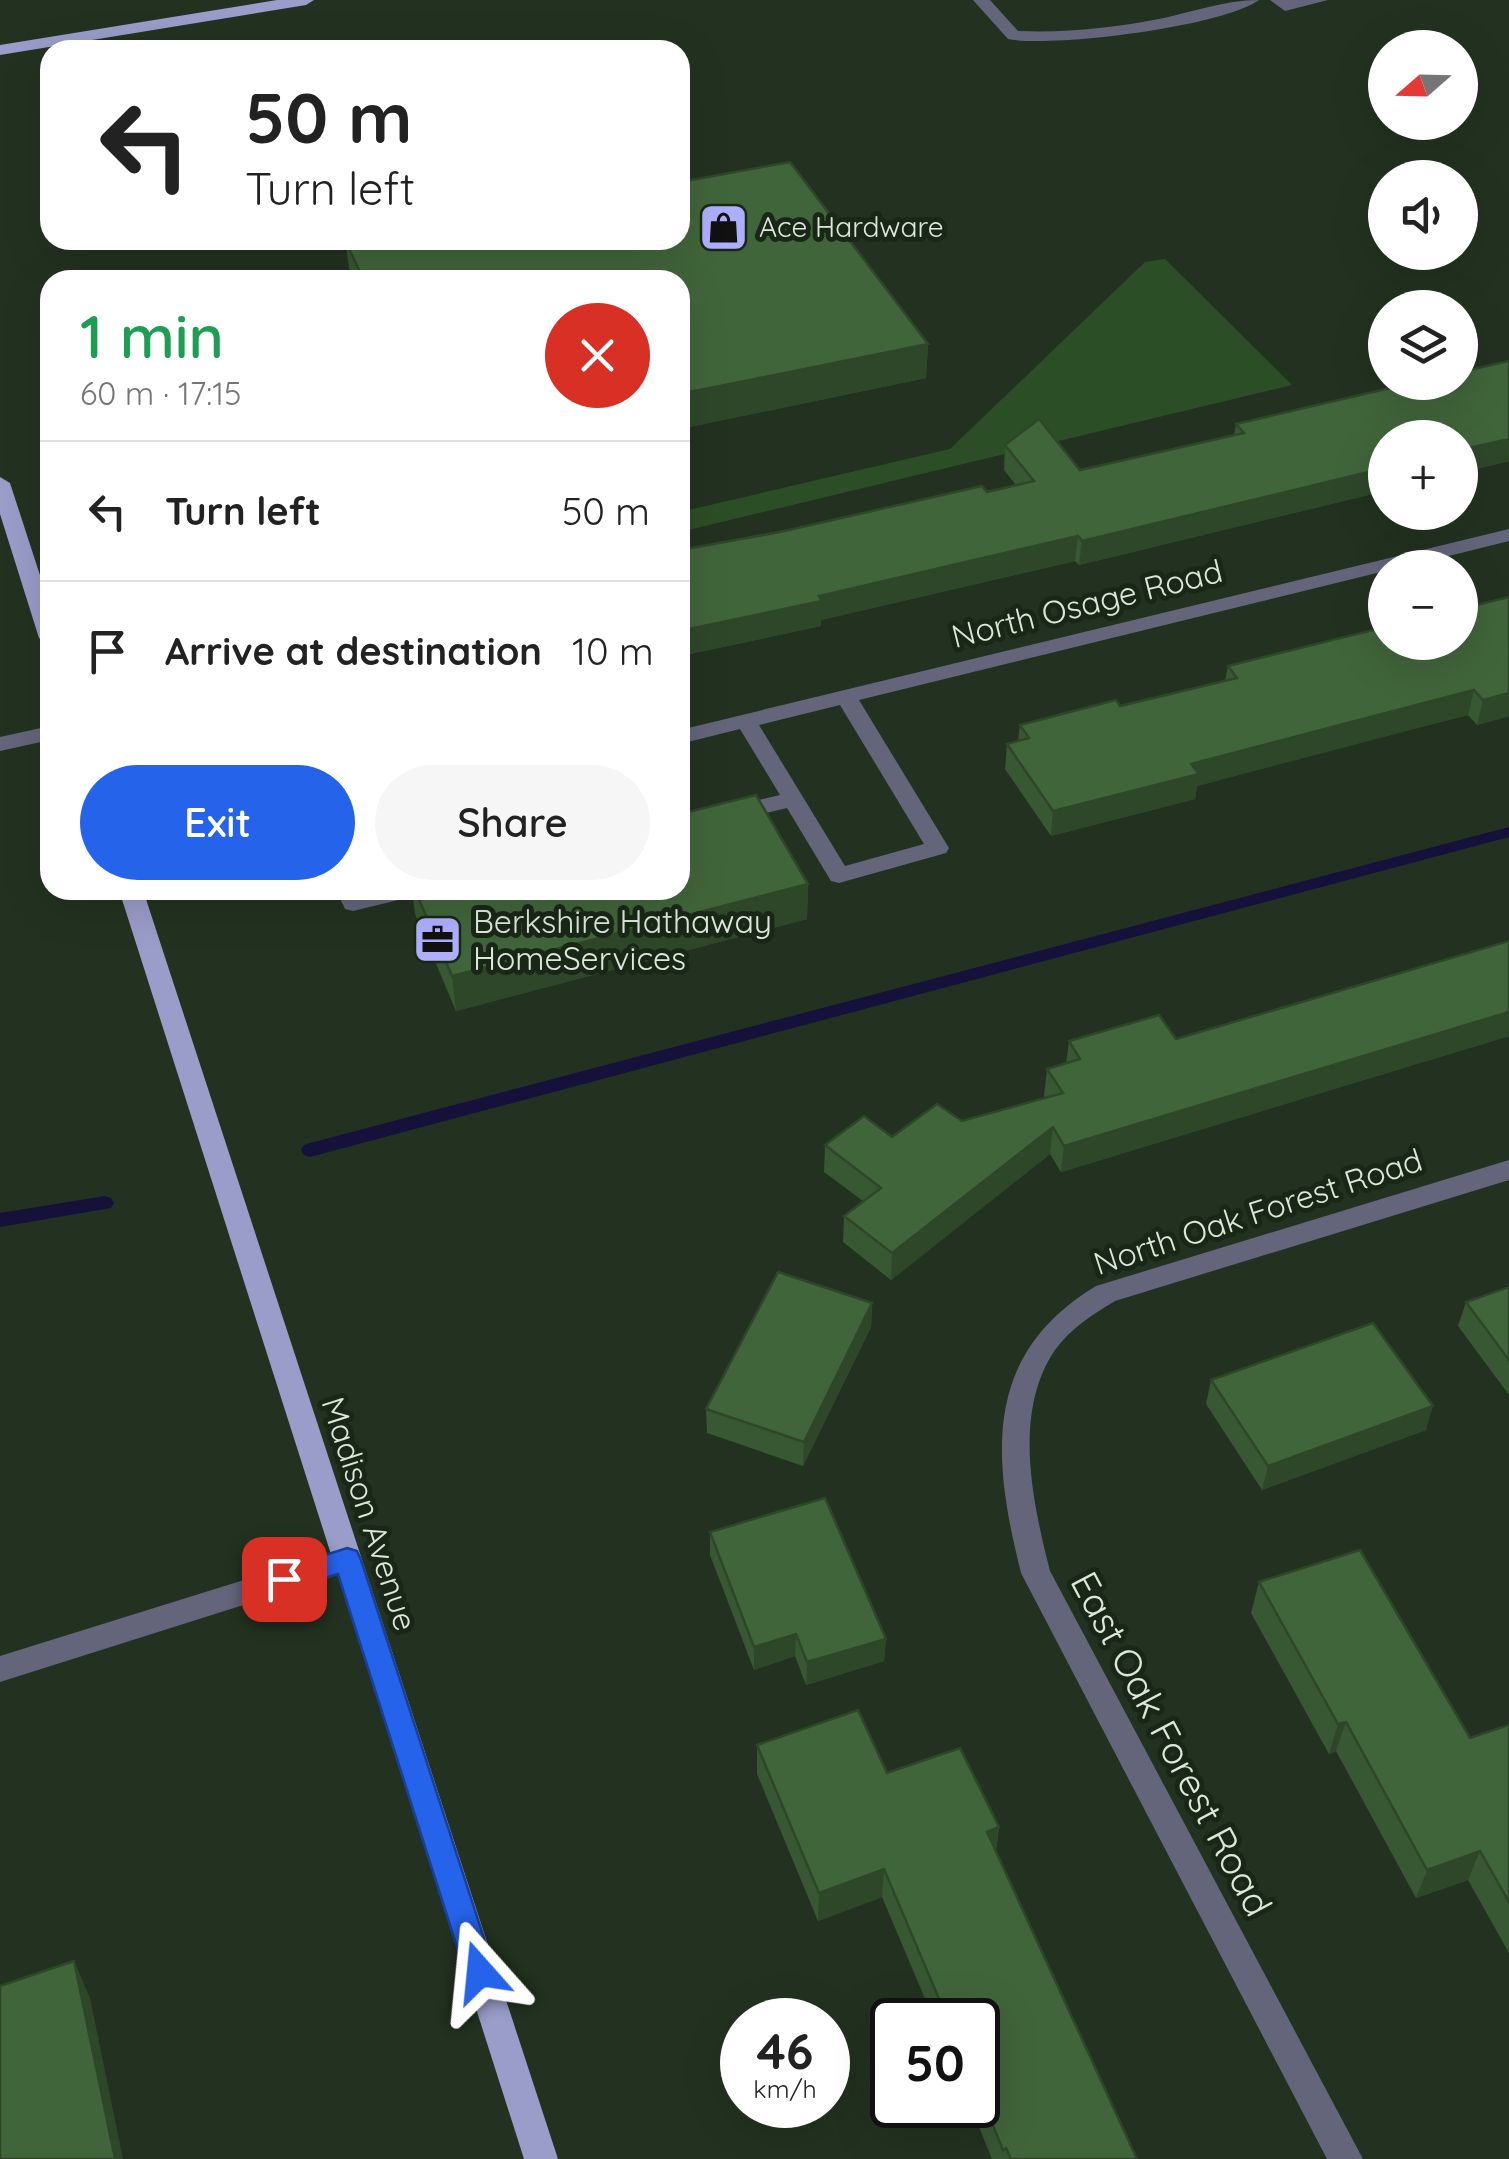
<!DOCTYPE html>
<meta charset="utf-8">
<style>
:root{--surface:#fff;--page:#f6f6f6;--text:#222;--muted:#767676;--line:#e0e0e0;--accent:#2563eb}
body{margin:0;font-family:Quicksand,sans-serif;background:var(--page);color:var(--text);height:100vh;display:flex;flex-direction:column;font-size:38px;white-space:nowrap}
*{box-sizing:border-box;margin:0}
p{font-size:32px;color:var(--muted)}
.icon{flex:none;width:55px;height:55px;fill:none;stroke:currentColor;stroke-width:2;stroke-linecap:round;stroke-linejoin:round}
.map{position:relative;flex:1;overflow:hidden}
.drawer{position:absolute;left:40px;top:270px;width:650px;height:630px;display:flex;flex-direction:column;background:var(--surface);border-radius:30px;box-shadow:0 10px 40px #0002}
.drawer>*{flex:none}
.banner{position:absolute;left:40px;top:40px;width:650px;height:210px;border-radius:30px;box-shadow:0 10px 40px #0002;background:#fff;color:var(--text);overflow:hidden}
.needle{width:65px;rotate:250deg}
.buttons{position:absolute;left:1368px;top:30px;display:grid;gap:20px}
.buttons a{display:grid;place-items:center;width:110px;height:110px;border-radius:50%;background:var(--surface);box-shadow:0 10px 40px #0002;font-size:50px}
.speed{position:absolute;left:720px;top:1998px;display:flex;gap:20px;font-size:50px;font-weight:700;text-align:center}
.speed>*{display:grid;place-content:center;width:130px;height:130px;border-radius:50%;background:var(--surface);box-shadow:0 10px 40px #0002;line-height:1}
.speed small{font-size:25px;font-weight:400}
.speed .limit{border:5px solid #111;border-radius:15px;background:#fff;color:#111}
.pin{position:absolute;display:grid;place-items:center;width:85px;height:85px;color:#fff;margin:-42px;border-radius:20px;box-shadow:0 5px 15px #0006}
.me{position:absolute;width:110px;margin:-55px;rotate:342deg;stroke-linejoin:round;filter:drop-shadow(0 0 8px #0008)}
.turn{display:flex;align-items:center;gap:35px;height:210px;padding:0 40px;font-size:45px}
.turn .icon{width:130px;height:130px;stroke-width:2.5}
.turn b{display:block;font-size:70px;line-height:85px}
.round{display:grid;place-items:center;flex:none;width:105px;height:105px;border-radius:52px;background:var(--page)}
.overview{display:flex;align-items:center;justify-content:space-between;height:170px;padding:0 40px}
h1{font-size:60px;font-weight:600;line-height:75px;color:#1e9e55}
.action{display:flex;gap:20px;margin-top:auto;padding:20px 40px}
.action a{flex:1;height:115px;border-radius:60px;background:var(--accent);color:#fff;font-size:40px;font-weight:600;line-height:115px;text-align:center}
.action a+a{background:var(--page);color:var(--text)}
ul{padding:0;list-style:none}
li{display:flex;align-items:center;gap:30px;height:140px;padding:0 40px;border-top:2px solid var(--line)}
li div{flex:1}
li b{display:block;font-size:38px}
li em{font-style:normal}
.map>svg:first-child{display:block}
</style>
<div class="map">
<svg width="1509" height="2159" viewBox="0 0 1509 2159">
<rect width="100%" height="100%" fill="#233220"/>
<!-- green -->
<path fill="#2c4e26" d="M1165 259 1292 385 680 532V512L950 449 1145 262Z"/>
<g fill="none" stroke-linecap="round" stroke-linejoin="round">
<!-- stream -->
<path fill="#15113b" fill-rule="evenodd" d="M1509 827V837L310 1157 304 1155 301 1150 304 1145 310 1143Z
M105 1196 111 1198 114 1203 111 1208 0 1227V1213Z"/>
<!-- minor -->
<path fill="#64657b" fill-rule="evenodd" d="M973 0H990L1018 31C1066 33 1112 28 1159 19 1193 12 1224 0 1259 0 1224 26 1054 48 1008 39Z
M1270 0H1328L1285 11Z
M1509 529V541L1401 568H1385V571L859 700 949 848 946 853 839 883 831 881 787 808 680 834V818L780 795 740 729 680 744V730ZM840 705 924 844 845 866 759 725Z
M50 726V740L0 751V737Z
M336 890 361 893 419 890 415 896 353 911 345 909Z
M1509 1160V1180L1115 1301C1093 1314 1070 1329 1055 1350 1012 1413 1033 1504 1050 1571L1363 2159H1327L1021 1573C992 1457 982 1355 1096 1286Z
M347 1548 357 1551 362 1560 357 1569 0 1682V1656Z"/>
<!-- major -->
<path fill="#9a9cc9" fill-rule="evenodd" d="M277 0H314L306 5 0 55V45Z
M0 477 10 483 50 606V645L39 638 0 514Z
M119 890H143L558 2159H524Z"/>
</g>
<!-- wall -->
<path fill="#385733" d="M790 162 928 344 926 378 680 429V280H351L350 277 346 243 363 240H680V182Z
M1509 361V461L1079 565 1075 561 821 620V626L690 654 680 636V550L1016 485 1004 470 1005 445 1080 470 1234 435 1236 424Z
M1460 642 1509 716 1477 725 1468 715 1350 745 1197 786 1195 799 1051 836 1005 769 1007 744 1018 741 1020 725 1120 706 1225 681 1228 666Z
M808 884 807 919 456 1011 415 914 412 890H680Z
M1509 941V1036L1061 1172 1050 1154 891 1280 843 1242 844 1216 863 1201 824 1172 825 1145 892 1137 962 1121 1045 1098 1044 1096 1047 1069 1066 1064 1069 1041 1176 1039Z
M1509 1287V1395L1458 1326 1466 1302Z
M872 1303 871 1327 803 1466 707 1433 706 1409Z
M1211 1380 1426 1430 1262 1490 1206 1404Z
M710 1532 886 1639 884 1661 806 1685 795 1656 754 1670 710 1555Z
M1259 1582 1470 1738 1509 1725V1953L1468 1880 1416 1898 1336 1751 1329 1754 1251 1613Z
M757 1745 887 1773 999 1827 996 1851 1137 2159H992L970 2105H978V2020H934L882 1897 818 1921 757 1774Z"/>
<!-- shaded-wall -->
<path fill="#2e4729" d="M928 344 926 378 680 429V394Z
M1509 439V461L1460 473V450Z
M1385 468V491L1079 565 1082 541Z
M1078 536 1075 561 821 620V626L690 654 689 629 819 596Z
M1474 690 1468 715 1197 786 1195 799 1051 836 1053 811 1191 764Z
M1509 693V716L1477 725 1483 700Z
M808 884 807 919 456 1011 452 976Z
M1509 1012V1036L1061 1172 1064 1146Z
M1053 1127 1050 1154 891 1280 892 1253Z
M872 1303 871 1327 803 1466 804 1442Z
M1433 1406 1426 1430 1262 1490 1268 1466Z
M796 1634 795 1656 754 1670V1647Z
M886 1639 884 1661 806 1685 807 1662Z
M1346 1722 1336 1751 1329 1754 1338 1724Z
M999 1827 995 1855 987 1832Z
M1480 1851 1468 1880 1416 1898 1427 1870Z
M884 1869 882 1897 818 1921 819 1893Z
M74 1961 90 1998 123 2159H115Z"/>
<!-- building -->
<path fill="#41653b" stroke="#2e4729" stroke-width="2.5" d="M790 162 928 344 680 394V280H364L346 243 363 240H680V182Z
M1509 361V439L1460 450V438H1385V468L1082 541 1078 536 819 596 822 601 689 629 680 613V550L780 532 982 486 987 492 1034 481 1005 445 1039 419 1080 470 1244 433 1236 424 1416 382H1460V372Z
M1509 597V693L1483 700 1474 690 1355 721 1191 764 1199 774 1053 811 1007 744 1029 738 1020 725 1116 700 1120 706 1237 678 1228 666 1385 627V642H1460V609Z
M756 795 808 884 452 976 415 890H680V814Z
M1509 941V1012L1064 1146 1053 1127 892 1253 844 1216 881 1188 825 1145 864 1116 892 1137 937 1104 962 1121 1063 1093 1047 1069 1080 1059 1069 1041 1159 1015 1176 1039Z
M778 1272 872 1303 804 1442 706 1409Z
M1509 1287V1360L1466 1302Z
M1373 1323 1433 1406 1268 1466 1211 1380Z
M825 1498 886 1639 807 1662 796 1634 754 1647 710 1532Z
M1360 1550 1470 1738 1509 1725V1902L1480 1851 1427 1870 1346 1722 1338 1724 1259 1582Z
M858 1710 887 1773 960 1748 999 1827 987 1832 1137 2159H1011L1006 2148 1003 2150 978 2089V2020H948L884 1869 819 1893 757 1745Z
M74 1961 115 2159H0V1986Z"/>
<!-- route -->
<path fill="#2563eb" stroke="#184099" stroke-width="2.5" d="M347 1548 357 1551 361 1560 495 1972 491 1982 480 1986 470 1982 465 1972 338 1574 284 1590 275 1587 271 1579 275 1571Z"/>
<!-- icons -->
<defs>
<symbol id="shop-square" viewBox="-11 -11 22 22"><rect x="-9" y="-9" width="18" height="18" rx="4" fill="#adaffb" stroke="#192816"/><path d="M-5-2.5h2.3a2.7 3.5 0 0 1 5.4 0H5L5.5 6h-11ZM-1.5-2.5h3a1.5 2.3 0 0 0-3 0Z" fill="#111"/></symbol>
<symbol id="office-square" viewBox="-11 -11 22 22"><rect x="-9" y="-9" width="18" height="18" rx="4" fill="#adaffb" stroke="#192816"/><path d="M-6-3h4V-5.5h4V-3h4V5H-6ZM-1-4.5V-3h2v-1.5ZM-6 0V1H6V0Z" fill="#111"/></symbol>
</defs>
<g fill-rule="evenodd">
<use href="#shop-square" x="696" y="200" width="55" height="55"/>
<use href="#office-square" x="410" y="912" width="55" height="55"/>
</g>
<g text-anchor="middle" stroke-width="10" stroke-linejoin="round" paint-order="stroke">
<!-- far-poi labels -->
<g font-size="28" fill="#dde7dc" stroke="#192816" text-anchor="start">
<text x="759" y="237">Ace Hardware</text>
</g>
<!-- street labels -->
<g font-size="32" fill="#dde7dc" stroke="#192816">
<text transform="translate(1087 604) rotate(-14)" y="11">North Osage Road</text>
<text transform="translate(1258 1212) rotate(-18)" y="11">North Oak Forest Road</text>
<text transform="translate(369 1514) rotate(72)" y="11">Madison Avenue</text>
</g>
<!-- poi labels -->
<g font-size="32" fill="#dde7dc" stroke="#192816" text-anchor="start">
<text x="473" y="933">Berkshire Hathaway<tspan x="473" dy="37">HomeServices</tspan></text>
</g>
<!-- near-street labels -->
<g font-size="38" fill="#dde7dc" stroke="#192816">
<text transform="translate(1171 1744) rotate(62)" y="13">East Oak Forest Road</text>
</g>
</g>
</svg>
<div class="buttons">
<a><svg class="needle" viewBox="-14 -14 28 28"><path d="M0-13l5 13h-10z" fill="#e53935"/><path d="M0 13l5-13h-10z" fill="#767676"/></svg></a>
<a><svg class="icon" aria-label="sound" viewBox="0 0 24 24"><path d="M4 9h4l5-4v14l-5-4H4zM17 9q2 3 0 6"/></svg></a>
<a><svg class="icon" aria-label="layers" viewBox="0 0 24 24"><path d="M12 4l9 5-9 5-9-5zM3 14l9 5 9-5"/></svg></a>
<a>+</a>
<a>−</a>
</div>
<div class="speed"><div>46<small>km/h</small></div><div class="limit">50</div></div>
<div class="pin" style="left:284px;top:1579px;background:#d93025"><svg class="icon" aria-label="arrive" viewBox="0 0 24 24"><path d="M6 21V4h12l-3 4 3 4H6"/></svg></div>
<svg class="me" style="left:480px;top:1972px" viewBox="-20 -20 40 40"><path d="M0-17L14 15 0 8-14 15z" fill="#2563eb" stroke="#fff" stroke-width="4"/></svg>
<div class="banner">
<div class="turn"><svg class="icon" aria-label="left" viewBox="0 0 24 24"><path d="M17 20v-9H6M10 6l-5 5 5 5"/></svg><div><b>50 m</b>Turn left</div></div>
</div>
<section class="drawer">
<div class="overview"><div><h1>1 min</h1><p>60 m · 17:15</p></div><a class="round" style="background:#d93025;color:#fff"><svg class="icon" aria-label="close" viewBox="0 0 24 24"><path d="M6 6l12 12M18 6L6 18"/></svg></a></div>
<ul>
<li><svg class="icon" aria-label="left" viewBox="0 0 24 24"><path d="M17 20v-9H6M10 6l-5 5 5 5"/></svg><div><b>Turn left</b></div><em>50 m</em></li>
<li><svg class="icon" aria-label="arrive" viewBox="0 0 24 24"><path d="M6 21V4h12l-3 4 3 4H6"/></svg><div><b>Arrive at destination</b></div><em>10 m</em></li>
</ul>
<div class="action"><a>Exit</a><a>Share</a></div>
</section>
</div>
